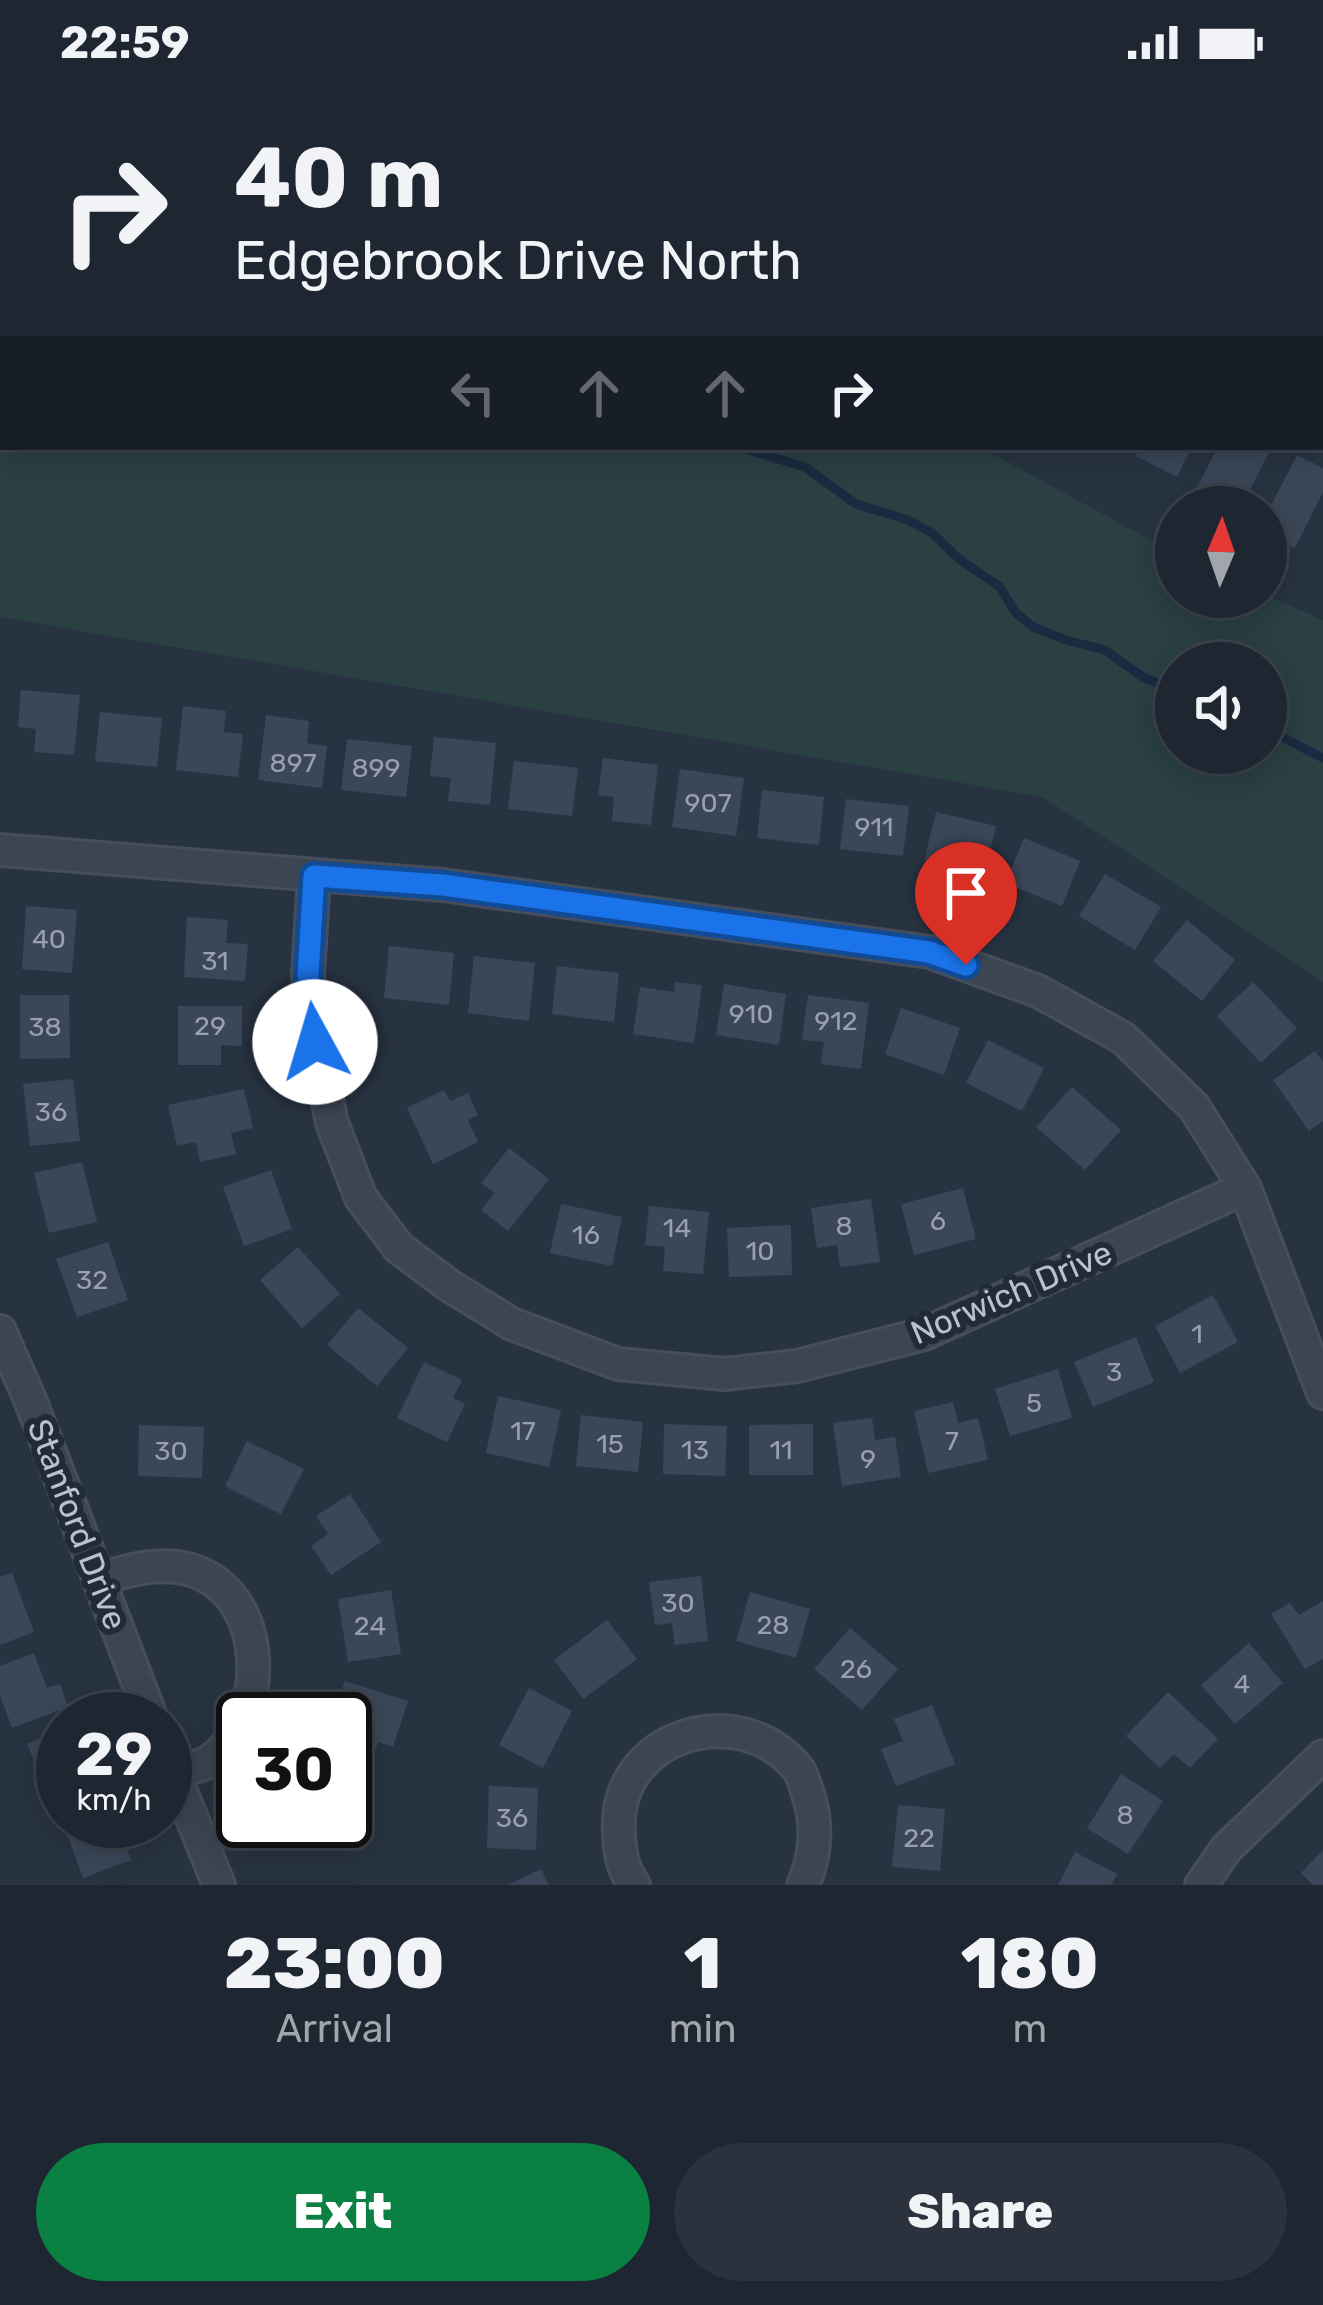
<!DOCTYPE html>
<style>
:root{--surface:#1e2632;--page:#2b323e;--text:#f1f3f6;--muted:#a1a5ac;--line:#3c434d;--accent:#0b8043}
body{margin:0;font-family:Rubik,sans-serif;background:var(--page);color:var(--text);height:100vh;display:flex;flex-direction:column;font-size:45px;white-space:nowrap}
*{box-sizing:border-box;margin:0}
p{font-size:39px;color:var(--muted)}
.icon{flex:none;width:66px;height:66px;fill:none;stroke:currentColor;stroke-width:2;stroke-linecap:round;stroke-linejoin:round}
.map{position:relative;height:1801px;overflow:hidden}
.drawer{display:flex;flex-direction:column;background:var(--surface);flex:1}
.drawer>*{flex:none}
.top-card{position:absolute;left:0px;top:0px;width:1323px;height:366px;box-shadow:0 6px 30px #0003,0 0 0 3px var(--line);background:#1e2632;color:var(--text);overflow:hidden}
.needle{width:78px;rotate:2deg}
.buttons{position:absolute;left:1155px;top:402px;display:grid;gap:24px}
.buttons a{display:grid;place-items:center;width:132px;height:132px;border-radius:50%;background:var(--surface);box-shadow:0 6px 30px #0003,0 0 0 3px var(--line);font-size:60px}
.speed{position:absolute;left:36px;top:1608px;display:flex;gap:24px;font-size:60px;font-weight:700;text-align:center}
.speed>*{display:grid;place-content:center;width:156px;height:156px;border-radius:50%;background:var(--surface);box-shadow:0 6px 30px #0003,0 0 0 3px var(--line);line-height:1}
.speed small{font-size:30px;font-weight:400}
.speed .limit{border:6px solid #111;border-radius:18px;background:#fff;color:#111}
.pin{position:absolute;display:grid;place-items:center;width:102px;height:102px;color:#fff;margin:-123px -51px;border-radius:50% 50% 50% 0;rotate:-45deg;box-shadow:0 0 12px #0007}
.pin .icon{rotate:45deg}
.me{position:absolute;width:132px;margin:-66px;rotate:354deg;stroke-linejoin:round;filter:drop-shadow(0 0 9px #0008)}
.turn{display:flex;align-items:center;gap:42px;height:252px;padding:0 36px;font-size:54px}
.turn .icon{width:156px;height:156px;stroke-width:2.5}
.turn b{display:block;font-size:84px;line-height:102px}
.lanes{display:flex;align-items:center;height:114px;padding:0 36px;background:#0003;justify-content:center;gap:60px;direction:ltr}
.lanes .off{opacity:.35}
.eta{display:flex;justify-content:space-evenly;align-items:center;height:204px;text-align:center}
.eta b{font-size:72px;font-weight:800;line-height:84px}
.button{display:flex;gap:24px;margin-top:auto;padding:24px 36px}
.button a{flex:1;height:138px;border-radius:72px;background:var(--accent);color:#fff;font-size:48px;font-weight:800;line-height:138px;text-align:center}
.button a+a{background:var(--page);color:var(--text)}
.status{display:flex;justify-content:space-between;align-items:center;height:84px;padding:0 60px;background:var(--surface);direction:ltr}
.status svg{height:33px;fill:currentColor}
.map>svg:first-child{display:block}
</style>
<div class="status"><b>22:59</b><svg viewBox="0 0 49 12"><path d="M0 12V9h3v3zM5 12V6h3v6zM10 12V3h3v9zM15 12V0h3v12zM26 1h20v11H26zM47 4h2v5h-2z"/></svg></div>
<div class="map">
<svg width="1323" height="1801" viewBox="0 0 1323 1801">
<rect width="100%" height="100%" fill="#283342"/>
<!-- green -->
<path fill="#2a4043" fill-rule="evenodd" d="M0 13H3V363H980L1176 470V513L1266 511 1323 536V898L1043 713 0 533ZM1176 579H1266V669H1176Z"/>
<g fill="none" stroke-linecap="round" stroke-linejoin="round">
<!-- stream -->
<path stroke="#1b2a40" stroke-width="9" d="M0 58 3 61
M0 325H3
M739 363 805 383 856 420 908 436 932 449 959 475 1000 503 1015 528 1033 543 1066 556 1105 566 1144 594 1176 606
M1266 645 1323 674"/>
</g>
<!-- building -->
<path fill="#3b4758" d="M1140 363H1192L1177 393 1136 372Z
M1218 363H1272L1241 423H1232L1196 405Z
M1297 371 1323 384V408L1295 464 1266 450V431Z
M21 606 80 611 74 671 34 668 36 645 18 643Z
M183 622 226 627 224 648 243 650 238 693 176 686Z
M100 628 162 634 157 683 95 677Z
M266 631 309 637 307 659 327 662 322 704 258 696Z
M434 653 496 659 490 721 448 717 451 694 430 692Z
M347 655 412 662 406 713 341 706Z
M603 674 658 681 651 741 612 737 614 713 598 711Z
M514 677 578 684 572 732 508 725Z
M680 685 744 694 736 752 672 743Z
M762 706 824 713 819 761 757 754Z
M846 715 909 722 903 772 840 765Z
M936 728 996 742 984 791 924 777Z
M1024 754 1080 777 1062 822 1005 799Z
M1105 790 1161 823 1135 866 1079 832Z
M26 822 77 826 72 889 22 885Z
M187 833 228 836 226 859 248 860 245 897 184 893Z
M1187 836 1235 876 1202 917 1153 877Z
M389 862 454 869 449 921 384 914Z
M474 872 535 879 529 937 468 929Z
M557 882 619 889 614 938 552 930Z
M675 898 702 901 694 959 633 950 640 903 674 908Z
M1253 898 1297 944 1261 979 1217 932Z
M724 900 786 910 779 961 716 951Z
M20 911H69L70 974 20 975Z
M808 911 869 919 861 985 821 980 824 958 802 956Z
M178 922H242V962L221 961V981H178Z
M901 924 960 944 944 991 885 970Z
M988 956 1044 984 1022 1027 966 999Z
M1315 967 1323 978V1037L1309 1047 1273 996Z
M73 995 80 1057 30 1062 23 1000Z
M1072 1003 1121 1046 1085 1086 1036 1043Z
M244 1005 253 1044 231 1049 236 1070 200 1078 196 1058 177 1062 168 1021Z
M444 1006 450 1017 468 1009 478 1031 468 1036 478 1058 433 1080 407 1024Z
M509 1064 549 1095 508 1147 481 1126 495 1109 481 1099Z
M82 1078 97 1138 49 1149 34 1089Z
M271 1086 292 1145 244 1162 223 1103Z
M963 1104 976 1155 914 1171 901 1120Z
M871 1115 880 1178 840 1183 837 1161 817 1164 811 1124Z
M561 1120 622 1133 612 1182 550 1169Z
M649 1122 709 1128 703 1190 663 1187 665 1163 645 1161Z
M791 1141 792 1191 729 1193 727 1144Z
M108 1158 128 1216 77 1233 56 1175Z
M298 1163 340 1210 302 1244 260 1196Z
M1213 1211 1238 1258 1180 1289 1155 1242Z
M358 1224 408 1264 377 1302 327 1261Z
M1136 1253 1154 1298 1093 1323 1074 1278Z
M424 1278 462 1296 453 1314 465 1320 447 1358 397 1334Z
M1058 1285 1072 1334 1010 1352 995 1305Z
M498 1312 561 1326 549 1383 486 1369Z
M953 1318 958 1339 978 1334 988 1376 928 1389 914 1327Z
M581 1331 643 1338 638 1388 576 1382Z
M872 1334 875 1356 895 1353 901 1393 842 1402 833 1339Z
M664 1340 727 1342 725 1392 663 1390Z
M813 1340V1391H749V1341Z
M139 1341 204 1343 202 1394 138 1392Z
M247 1357 304 1385 281 1430 225 1402Z
M350 1410 381 1458 331 1491 311 1462 328 1450 316 1432Z
M12 1489 34 1548 0 1561V1493Z
M701 1492 708 1557 675 1561 672 1539 655 1541 649 1498Z
M391 1506 401 1570 348 1578 338 1515Z
M750 1508 810 1525 796 1574 736 1557Z
M1323 1517V1575L1305 1585 1271 1530 1290 1519 1299 1531Z
M607 1536 637 1575 583 1615 554 1576Z
M850 1544 898 1585 862 1626 814 1585Z
M1249 1559 1283 1599 1235 1640 1201 1601Z
M34 1569 47 1604 60 1600 68 1623 12 1644 0 1611V1582Z
M345 1597 408 1617 393 1663 378 1658 373 1673 345 1664V1635H332Z
M529 1604 572 1627 543 1684 499 1661Z
M1168 1608 1218 1655 1190 1684 1174 1670 1160 1684 1126 1652Z
M932 1621 955 1680 896 1702 881 1665 903 1657 894 1635Z
M63 1645V1714L52 1719 27 1660Z
M1121 1690 1163 1717 1128 1770 1087 1744Z
M489 1702 538 1704 536 1766 487 1764Z
M898 1721 945 1725 940 1787 892 1783Z
M62 1737H116L131 1776 83 1794Z
M285 1737H327L307 1758Z
M1323 1766V1801H1313L1301 1789Z
M1075 1768 1117 1790 1111 1801H1058Z
M541 1785 549 1801H508Z"/>
<g fill="none" stroke-linecap="round" stroke-linejoin="round">
<defs>
<path id="minor" d="M693 0 702 3
M153 3 197 0
M933 3 934 0
M0 14H3
M1320 321 1323 323
M0 766 443 801 930 868 1038 907 1123 954 1194 1023 1245 1104 1323 1309
M314 792 308 891 315 958 332 1039 361 1114 399 1164 450 1202 512 1240 618 1280 725 1290 797 1282 924 1250 1245 1104
M0 1247 31 1318 152 1635
M99 1495C129 1486 160 1477 191 1486 271 1510 271 1636 208 1678 199 1684 182 1684 172 1685
M165 1668 219 1801
M634 1801C622 1783 620 1770 619 1749 612 1651 739 1612 798 1685 803 1691 805 1702 808 1710 818 1740 816 1773 803 1801
M1201 1801 1226 1765 1323 1672"/>
</defs>
<!-- minor casing -->
<use href="#minor" stroke="#464e5b" stroke-width="36"/>
<!-- minor -->
<use href="#minor" stroke="#3c4552" stroke-width="30"/>
</g>
<g fill="none" stroke-linecap="round" stroke-linejoin="round">
<defs>
<path id="route" d="M315 958 308 891 314 792 443 801 929 868 966 881"/>
</defs>
<!-- route casing -->
<use href="#route" stroke="#114b97" stroke-width="30"/>
<!-- route -->
<use href="#route" stroke="#1a73e8" stroke-width="21"/>
</g>
<g text-anchor="middle" stroke-width="12" stroke-linejoin="round" paint-order="stroke">
<!-- number labels -->
<g font-size="27" fill="#98a0ad">
<text x="293" y="688">897</text>
<text x="376" y="693">899</text>
<text x="708" y="728">907</text>
<text x="874" y="752">911</text>
<text x="49" y="864">40</text>
<text x="215" y="886">31</text>
<text x="751" y="939">910</text>
<text x="836" y="946">912</text>
<text x="210" y="951">29</text>
<text x="45" y="952">38</text>
<text x="51" y="1037">36</text>
<text x="938" y="1146">6</text>
<text x="844" y="1151">8</text>
<text x="677" y="1153">14</text>
<text x="586" y="1160">16</text>
<text x="760" y="1176">10</text>
<text x="92" y="1205">32</text>
<text x="1197" y="1259">1</text>
<text x="1114" y="1297">3</text>
<text x="1034" y="1328">5</text>
<text x="523" y="1356">17</text>
<text x="952" y="1366">7</text>
<text x="610" y="1369">15</text>
<text x="695" y="1375">13</text>
<text x="781" y="1375">11</text>
<text x="171" y="1376">30</text>
<text x="868" y="1384">9</text>
<text x="678" y="1528">30</text>
<text x="773" y="1550">28</text>
<text x="370" y="1551">24</text>
<text x="856" y="1594">26</text>
<text x="1242" y="1609">4</text>
<text x="1125" y="1740">8</text>
<text x="512" y="1743">36</text>
<text x="919" y="1763">22</text>
</g>
<!-- street labels -->
<g font-size="33" fill="#bac0cc" stroke="#212a37">
<text transform="translate(1011 1208) rotate(-23)" y="12">Norwich Drive</text>
<text transform="translate(78 1440) rotate(69)" y="12">Stanford Drive</text>
</g>
</g>
</svg>
<div class="buttons">
<a><svg class="needle" viewBox="-14 -14 28 28"><path d="M0-13l5 13h-10z" fill="#e53935"/><path d="M0 13l5-13h-10z" fill="#a1a5ac"/></svg></a>
<a><svg class="icon" aria-label="sound" viewBox="0 0 24 24"><path d="M4 9h4l5-4v14l-5-4H4zM17 9q2 3 0 6"/></svg></a>
</div>
<div class="speed"><div>29<small>km/h</small></div><div class="limit">30</div></div>
<div class="pin" style="left:966px;top:881px;background:#d93025"><svg class="icon" aria-label="arrive" viewBox="0 0 24 24"><path d="M6 21V4h12l-3 4 3 4H6"/></svg></div>
<svg class="me" style="left:315px;top:958px" viewBox="-20 -20 40 40"><circle r="19" fill="#fff"/><path d="M0-13L10 11 0 6-10 11z" fill="#1a73e8"/></svg>
<div class="top-card">
<div class="turn"><svg class="icon" aria-label="right" viewBox="0 0 24 24"><path d="M7 20v-9h11M14 6l5 5-5 5"/></svg><div><b>40 m</b>Edgebrook Drive North</div></div>
<div class="lanes"><svg class="icon off" aria-label="left" viewBox="0 0 24 24"><path d="M17 20v-9H6M10 6l-5 5 5 5"/></svg><svg class="icon off" aria-label="ahead" viewBox="0 0 24 24"><path d="M12 20V5M6 11l6-6 6 6"/></svg><svg class="icon off" aria-label="ahead" viewBox="0 0 24 24"><path d="M12 20V5M6 11l6-6 6 6"/></svg><svg class="icon" aria-label="right" viewBox="0 0 24 24"><path d="M7 20v-9h11M14 6l5 5-5 5"/></svg></div>
</div>
</div>
<section class="drawer">
<div class="eta">
<div><b>23:00</b><p>Arrival</p></div>
<div><b>1</b><p>min</p></div>
<div><b>180</b><p>m</p></div>
</div>
<div class="button"><a>Exit</a><a>Share</a></div>
</section>
